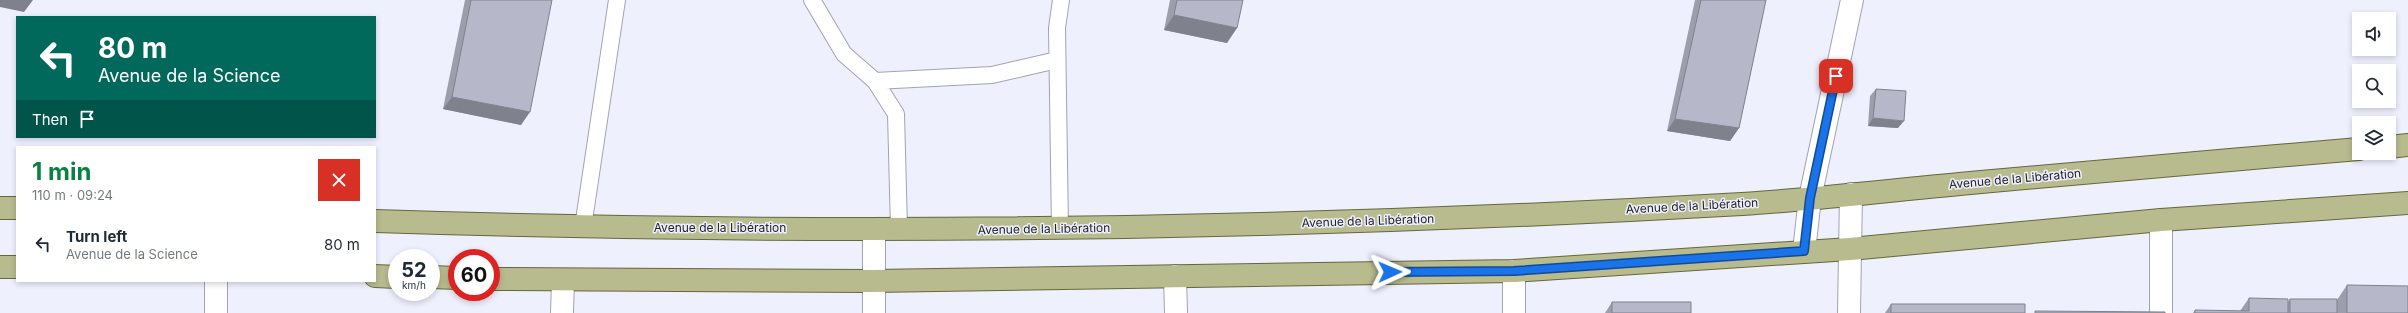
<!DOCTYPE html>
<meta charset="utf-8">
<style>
:root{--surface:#fff;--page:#f2f2f3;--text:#1f2937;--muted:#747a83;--accent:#0b8043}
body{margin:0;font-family:Inter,sans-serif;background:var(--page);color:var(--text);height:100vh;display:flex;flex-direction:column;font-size:15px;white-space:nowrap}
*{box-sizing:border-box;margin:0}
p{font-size:13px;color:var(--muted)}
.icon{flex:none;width:22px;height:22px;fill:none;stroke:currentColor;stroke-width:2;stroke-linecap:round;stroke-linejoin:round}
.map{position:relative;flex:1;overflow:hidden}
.drawer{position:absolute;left:16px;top:146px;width:360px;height:136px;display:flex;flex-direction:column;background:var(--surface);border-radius:0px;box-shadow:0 2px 6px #0003}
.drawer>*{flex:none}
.top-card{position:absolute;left:16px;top:16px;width:360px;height:122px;border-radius:0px;box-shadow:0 2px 6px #0003;background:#00695c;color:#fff;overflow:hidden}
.controls{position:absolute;left:2352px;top:12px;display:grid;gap:8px}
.controls a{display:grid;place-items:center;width:44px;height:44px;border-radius:0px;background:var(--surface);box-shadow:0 2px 6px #0003;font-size:20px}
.speed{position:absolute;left:388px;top:249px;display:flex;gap:8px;font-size:20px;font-weight:700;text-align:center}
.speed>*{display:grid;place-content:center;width:52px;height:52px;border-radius:50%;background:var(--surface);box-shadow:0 2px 6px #0003;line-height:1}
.speed small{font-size:10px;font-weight:400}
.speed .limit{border:6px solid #d22;background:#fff;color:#111}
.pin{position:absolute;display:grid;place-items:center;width:34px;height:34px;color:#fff;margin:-17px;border-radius:8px;box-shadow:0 2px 6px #0006}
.me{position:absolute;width:44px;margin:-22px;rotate:89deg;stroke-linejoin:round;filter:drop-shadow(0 0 3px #0008)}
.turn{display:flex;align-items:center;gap:14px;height:84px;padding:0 16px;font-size:18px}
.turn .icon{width:52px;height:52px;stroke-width:2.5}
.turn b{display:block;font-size:28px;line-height:34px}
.then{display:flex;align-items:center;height:38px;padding:0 16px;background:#0003;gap:8px;font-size:15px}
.round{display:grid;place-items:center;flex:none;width:42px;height:42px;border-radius:0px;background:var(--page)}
.summary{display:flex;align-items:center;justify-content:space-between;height:68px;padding:0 16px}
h1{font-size:24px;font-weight:700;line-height:30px;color:var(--accent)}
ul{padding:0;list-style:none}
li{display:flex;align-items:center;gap:12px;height:60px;padding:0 16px}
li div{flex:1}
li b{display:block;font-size:15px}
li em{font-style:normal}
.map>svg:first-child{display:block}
</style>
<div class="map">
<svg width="2408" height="313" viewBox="0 0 2408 313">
<rect width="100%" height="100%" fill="#eef0fe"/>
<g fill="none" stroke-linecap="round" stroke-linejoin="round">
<defs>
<path id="service" d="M812 0 844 54 875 81 896 114 899 229
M875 81 992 75 1057 60
M583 227 617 0
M1060 230 1057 28 1061 0"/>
<path id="minor" d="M1804 251 1810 198 1852 0
M1514 271V313
M1175 276 1176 313
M216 281V313
M562 313 563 280
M874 313V229
M1849 313 1851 194
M2161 313V220"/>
<path id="primary" d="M2389 147 2408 145
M0 208H17
M375 221C831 236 1287 230 1742 204 1822 199 1902 189 1981 182 2107 170 2233 160 2359 149
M0 267H17
M375 276 397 277
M431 277 457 278
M491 279 873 281 1514 271 1850 249 2161 220 2408 203"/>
</defs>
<!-- service casing -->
<use href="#service" stroke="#a1a3b3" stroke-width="18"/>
<!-- minor casing -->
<use href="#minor" stroke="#a1a3b3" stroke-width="24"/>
<!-- primary casing -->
<use href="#primary" stroke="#646839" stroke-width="24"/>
<!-- service -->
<use href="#service" stroke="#fff" stroke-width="16"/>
<!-- minor -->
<use href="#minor" stroke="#fff" stroke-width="22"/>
<!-- primary -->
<use href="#primary" stroke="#b8bb8e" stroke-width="22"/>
</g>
<!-- wall -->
<path fill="#9d9ead" d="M465 0H552L521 125 443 109Z
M1170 0H1243L1227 43 1164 30Z
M1695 0H1766L1739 128 1730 141 1667 131Z
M1876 89 1898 128 1868 126 1870 96Z
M2347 285 2408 313H2337V300Z
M2249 298 2288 302 2290 299 2337 313H2193L2195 310 2240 311Z
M1612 302 1691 313H1605Z
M1891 304 2025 313H1885Z"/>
<!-- shaded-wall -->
<path fill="#7f818d" d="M0 0H33L24 12 0 7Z
M1174 15 1237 28 1227 43 1164 30Z
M452 97 530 112 521 125 443 109Z
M1873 118 1904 121 1898 128 1868 126Z
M1675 119 1739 128 1730 141 1667 131Z"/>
<!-- building -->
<path fill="#b6b8c9" stroke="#7f818d" d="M471 0H552L530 112 452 97Z
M1177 0H1243L1237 28 1174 15Z
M1701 0H1766L1739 128 1675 119Z
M1876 89 1906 91 1904 121 1873 118Z
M2347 285 2408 286V313H2347Z
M2249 298 2288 299V313H2195V310L2249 311Z
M2290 299H2337V313H2290Z
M1612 302H1691V313H1612Z
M1891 304H2025V313H1891Z
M2035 311 2165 312V313H2035Z"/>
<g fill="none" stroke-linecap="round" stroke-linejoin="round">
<defs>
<path id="route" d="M1390 272 1514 271 1804 251 1810 198 1836 76"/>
</defs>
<!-- route casing -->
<use href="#route" stroke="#114b97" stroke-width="10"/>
<!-- route -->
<use href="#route" stroke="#1a73e8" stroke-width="7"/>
</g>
<g text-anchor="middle" stroke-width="3" stroke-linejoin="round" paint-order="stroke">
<!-- street labels -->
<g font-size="12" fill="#202127" stroke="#eef0fe">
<text transform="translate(2015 179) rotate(-5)" y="4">Avenue de la Libération</text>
<text transform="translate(1692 206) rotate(-3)" y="4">Avenue de la Libération</text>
<text transform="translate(1368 221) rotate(-2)" y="4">Avenue de la Libération</text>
<text x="720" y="232">Avenue de la Libération</text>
<text transform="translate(1044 229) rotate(-1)" y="4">Avenue de la Libération</text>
</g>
</g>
</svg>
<div class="controls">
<a><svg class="icon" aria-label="sound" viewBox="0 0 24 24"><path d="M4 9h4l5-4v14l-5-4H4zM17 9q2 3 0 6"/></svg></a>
<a><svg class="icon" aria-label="search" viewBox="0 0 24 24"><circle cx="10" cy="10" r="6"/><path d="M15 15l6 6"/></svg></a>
<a><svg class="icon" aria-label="layers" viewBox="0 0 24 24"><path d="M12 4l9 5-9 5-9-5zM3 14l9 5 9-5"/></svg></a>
</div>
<div class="speed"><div>52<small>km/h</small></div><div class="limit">60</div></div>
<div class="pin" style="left:1836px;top:76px;background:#d93025"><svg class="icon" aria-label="arrive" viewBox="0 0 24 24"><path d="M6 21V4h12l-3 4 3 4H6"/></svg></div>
<svg class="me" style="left:1390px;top:272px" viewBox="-20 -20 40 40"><path d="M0-17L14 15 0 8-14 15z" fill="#1a73e8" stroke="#fff" stroke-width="4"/></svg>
<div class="top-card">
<div class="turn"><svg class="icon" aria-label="left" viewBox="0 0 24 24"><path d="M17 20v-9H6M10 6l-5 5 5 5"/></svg><div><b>80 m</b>Avenue de la Science</div></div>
<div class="then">Then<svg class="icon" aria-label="arrive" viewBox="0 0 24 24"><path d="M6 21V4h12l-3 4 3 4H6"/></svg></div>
</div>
<section class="drawer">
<div class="summary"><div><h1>1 min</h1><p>110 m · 09:24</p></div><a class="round" style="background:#d93025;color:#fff"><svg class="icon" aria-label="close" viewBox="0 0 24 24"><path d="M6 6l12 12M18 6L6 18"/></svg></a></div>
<ul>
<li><svg class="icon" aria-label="left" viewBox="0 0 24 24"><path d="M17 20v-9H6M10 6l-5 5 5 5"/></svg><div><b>Turn left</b><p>Avenue de la Science</p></div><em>80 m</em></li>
</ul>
</section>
</div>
